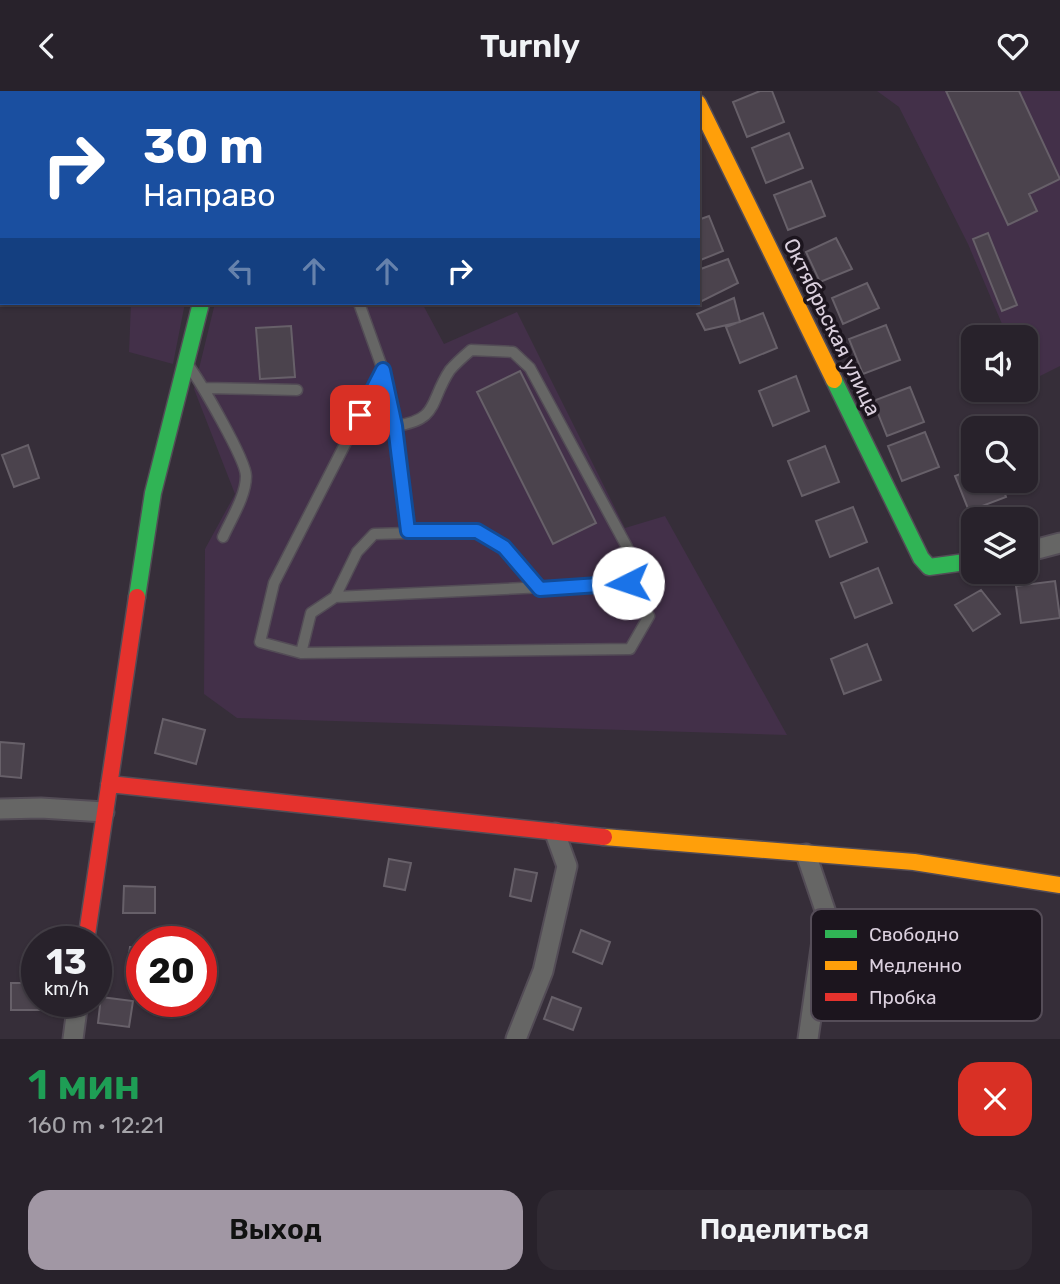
<!DOCTYPE html>
<html lang="ru">
<meta charset="utf-8">
<style>
:root{--surface:#28222b;--page:#302a33;--text:#f1f3f6;--muted:#a5a4a9;--line:#443f47;--accent:#a197a4}
body{margin:0;font-family:Rubik,sans-serif;background:var(--page);color:var(--text);height:100vh;display:flex;flex-direction:column;font-size:26px;white-space:nowrap}
*{box-sizing:border-box;margin:0}
p{font-size:23px;color:var(--muted)}
.icon{flex:none;width:38px;height:38px;fill:none;stroke:currentColor;stroke-width:2;stroke-linecap:round;stroke-linejoin:round}
.map{position:relative;height:948px;overflow:hidden}
.sheet{display:flex;flex-direction:column;background:var(--surface);flex:1}
.sheet>*{flex:none}
.top-card{position:absolute;left:0px;top:0px;width:700px;height:214px;box-shadow:0 2px 5px #0004,0 0 0 2px var(--line);background:#1a4fa0;color:#fff;overflow:hidden}
.fabs{position:absolute;left:961px;top:234px;display:grid;gap:14px}
.fabs a{display:grid;place-items:center;width:77px;height:77px;border-radius:14px;background:var(--surface);box-shadow:0 2px 5px #0004,0 0 0 2px var(--line);font-size:35px}
.speed{position:absolute;left:21px;top:835px;display:flex;gap:14px;font-size:35px;font-weight:700;text-align:center}
.speed>*{display:grid;place-content:center;width:91px;height:91px;border-radius:50%;background:var(--surface);box-shadow:0 2px 5px #0004,0 0 0 2px var(--line);line-height:1}
.speed small{font-size:18px;font-weight:400}
.speed .limit{border:10px solid #d22;background:#fff;color:#111}
.pin{position:absolute;display:grid;place-items:center;width:60px;height:60px;color:#fff;margin:-30px;border-radius:14px;box-shadow:0 4px 10px #0006}
.me{position:absolute;width:77px;margin:-38px;rotate:266deg;stroke-linejoin:round;filter:drop-shadow(0 0 5px #0008)}
.turn{display:flex;align-items:center;gap:24px;height:147px;padding:0 28px;font-size:32px}
.turn .icon{width:91px;height:91px;stroke-width:2.5}
.turn b{display:block;font-size:49px;line-height:60px}
.lanes{display:flex;align-items:center;height:66px;padding:0 28px;background:#0003;justify-content:center;gap:35px;direction:ltr}
.lanes .off{opacity:.35}
.round{display:grid;place-items:center;flex:none;width:74px;height:74px;border-radius:21px;background:var(--page)}
.overview{display:flex;align-items:center;justify-content:space-between;height:119px;padding:0 28px}
h1{font-size:42px;font-weight:600;line-height:52px;color:#1e9e55}
.primary-button{display:flex;gap:14px;margin-top:auto;padding:14px 28px}
.primary-button a{flex:1;height:80px;border-radius:21px;background:var(--accent);color:#111;font-size:28px;font-weight:600;line-height:80px;text-align:center}
.primary-button a+a{background:var(--page);color:var(--text)}
header{display:flex;justify-content:space-between;align-items:center;height:91px;padding:0 28px;background:var(--surface);font-size:32px;font-weight:600}
.map>svg:first-child{display:block}
</style>
<header><svg class="icon" aria-label="back" viewBox="0 0 24 24"><path d="M15 5l-7 7 7 7"/></svg>Turnly<svg class="icon" aria-label="heart" viewBox="0 0 24 24"><path d="M12 20l-8-8c-3-5 5-10 8-4 3-6 11-1 8 4z"/></svg></header>
<div class="map">
<svg width="1060" height="948" viewBox="0 0 1060 948">
<rect width="100%" height="100%" fill="#362e39"/>
<!-- built -->
<path fill="#433049" d="M877 0H1060V275L1028 291 1026 247H1008L968 153 899 16Z
M131 212H185L173 273 129 261Z
M215 212H422L444 253 517 221 625 437 665 425 787 644 237 627 204 603 205 458 235 403 194 298Z"/>
<!-- building -->
<path fill="#4b434d" stroke="#676069" stroke-width="2" d="M760 0H772L784 31 747 46 733 11Z
M946 0H1019L1060 88 1029 103 1037 120 1008 134Z
M789 42 803 77 766 92 752 57Z
M811 90 825 125 788 139 774 104Z
M709 125 723 160 698 170V129Z
M988 142 1017 214 1002 220 973 148Z
M836 147 852 178 820 191 806 161Z
M728 168 738 192 700 211 698 179Z
M867 192 879 217 843 233 832 207Z
M734 207 740 231 705 239 697 223Z
M763 222 777 257 740 272 726 236Z
M886 234 900 269 863 283 849 248Z
M291 235 295 286 260 288 256 237Z
M520 280 596 432 553 453 477 301Z
M796 285 809 320 773 335 759 300Z
M910 296 924 331 887 345 873 310Z
M925 341 939 376 902 390 888 355Z
M28 354 39 387 14 396 2 364Z
M825 355 839 391 802 405 788 370Z
M973 378V390H1000L1006 406 969 420 955 385Z
M853 416 867 451 830 466 816 430Z
M878 477 892 512 855 527 841 492Z
M1055 490 1060 527 1021 532 1016 495Z
M981 499 1000 523 973 540 955 514Z
M867 553 881 589 844 603 831 568Z
M163 628 205 639 196 673 155 662Z
M0 651 24 653 21 687 0 685Z
M389 768 411 772 405 799 384 795Z
M515 778 537 782 531 810 510 805Z
M124 795 155 796V822H123Z
M581 839 610 851 602 873 573 861Z
M130 856 142 857V873L128 871Z
M11 892H37V910H42V919H11Z
M101 906 133 910 129 936 98 932Z
M552 906 581 917 573 939 544 928Z"/>
<g fill="none" stroke-linecap="round" stroke-linejoin="round">
<defs>
<path id="lane" d="M311 2 312 0
M500 2 503 0
M359 212 383 279 395 335 408 440
M188 274C200 290 246 369 246 385 246 405 231 428 223 446
M383 279 274 492 260 551 301 562 630 558 649 525 628 492 627 456 530 277 513 261 471 259C464 265 456 272 450 279 429 310 440 329 395 335
M205 297 297 299
M335 506 628 492
M301 562 311 522 335 506 357 461 374 443 477 440 504 456 540 498"/>
<path id="street" d="M255 2 256 0
M1026 461 1060 452
M0 718 41 717 104 721
M806 763 826 822 808 948
M73 948 78 910
M516 948 543 880 567 775 555 742"/>
<path id="fast" d="M834 289 921 467 929 476 973 470
M137 506 153 402 201 212"/>
<path id="slow" d="M698 12 834 289
M604 746 914 771 1060 794"/>
<path id="jam" d="M109 693 604 746
M86 850 137 506"/>
</defs>
<!-- lane casing -->
<use href="#lane" stroke="#534c56" stroke-width="13"/>
<!-- street casing -->
<use href="#street" stroke="#534c56" stroke-width="23"/>
<!-- fast casing -->
<use href="#fast" stroke="#534c56" stroke-width="19"/>
<!-- slow casing -->
<use href="#slow" stroke="#534c56" stroke-width="19"/>
<!-- jam casing -->
<use href="#jam" stroke="#534c56" stroke-width="19"/>
<!-- lane -->
<use href="#lane" stroke="#666665" stroke-width="10"/>
<!-- street -->
<use href="#street" stroke="#666665" stroke-width="19"/>
<!-- fast -->
<use href="#fast" stroke="#30b455" stroke-width="16"/>
<!-- slow -->
<use href="#slow" stroke="#ff9f0a" stroke-width="16"/>
<!-- jam -->
<use href="#jam" stroke="#e5322d" stroke-width="16"/>
</g>
<g fill="none" stroke-linecap="round" stroke-linejoin="round">
<defs>
<path id="route" d="M360 324 383 279 395 335 408 440H477L504 456 540 498 628 492"/>
</defs>
<!-- route casing -->
<use href="#route" stroke="#114b97" stroke-width="18"/>
<!-- route -->
<use href="#route" stroke="#1a73e8" stroke-width="12"/>
</g>
<g text-anchor="middle" stroke-width="7" stroke-linejoin="round" paint-order="stroke">
<!-- street labels -->
<g font-size="21" fill="#dbd0de" stroke="#1c151e">
<text transform="translate(832 236) rotate(64)" y="7">Октябрьская улица</text>
</g>
</g>
<!-- legend -->
<rect x="811" y="818" width="231" height="112" rx="10" fill="#1c151e" stroke="#554d58" stroke-width="2"/>
<rect x="825" y="839" width="32" height="8" fill="#30b455"/>
<rect x="825" y="870" width="32" height="9" fill="#ff9f0a"/>
<rect x="825" y="902" width="32" height="8" fill="#e5322d"/>
<g font-size="19" fill="#dbd0de">
<text x="869" y="850">Свободно</text>
<text x="869" y="881">Медленно</text>
<text x="869" y="913">Пробка</text>
</g>
</svg>
<div class="fabs">
<a><svg class="icon" aria-label="sound" viewBox="0 0 24 24"><path d="M4 9h4l5-4v14l-5-4H4zM17 9q2 3 0 6"/></svg></a>
<a><svg class="icon" aria-label="search" viewBox="0 0 24 24"><circle cx="10" cy="10" r="6"/><path d="M15 15l6 6"/></svg></a>
<a><svg class="icon" aria-label="layers" viewBox="0 0 24 24"><path d="M12 4l9 5-9 5-9-5zM3 14l9 5 9-5"/></svg></a>
</div>
<div class="speed"><div>13<small>km/h</small></div><div class="limit">20</div></div>
<div class="pin" style="left:360px;top:324px;background:#d93025"><svg class="icon" aria-label="arrive" viewBox="0 0 24 24"><path d="M6 21V4h12l-3 4 3 4H6"/></svg></div>
<svg class="me" style="left:628px;top:492px" viewBox="-20 -20 40 40"><circle r="19" fill="#fff"/><path d="M0-13L10 11 0 6-10 11z" fill="#1a73e8"/></svg>
<div class="top-card">
<div class="turn"><svg class="icon" aria-label="right" viewBox="0 0 24 24"><path d="M7 20v-9h11M14 6l5 5-5 5"/></svg><div><b>30 m</b>Направо</div></div>
<div class="lanes"><svg class="icon off" aria-label="left" viewBox="0 0 24 24"><path d="M17 20v-9H6M10 6l-5 5 5 5"/></svg><svg class="icon off" aria-label="ahead" viewBox="0 0 24 24"><path d="M12 20V5M6 11l6-6 6 6"/></svg><svg class="icon off" aria-label="ahead" viewBox="0 0 24 24"><path d="M12 20V5M6 11l6-6 6 6"/></svg><svg class="icon" aria-label="right" viewBox="0 0 24 24"><path d="M7 20v-9h11M14 6l5 5-5 5"/></svg></div>
</div>
</div>
<section class="sheet">
<div class="overview"><div><h1>1 мин</h1><p>160 m · 12:21</p></div><a class="round" style="background:#d93025;color:#fff"><svg class="icon" aria-label="close" viewBox="0 0 24 24"><path d="M6 6l12 12M18 6L6 18"/></svg></a></div>
<div class="primary-button"><a>Выход</a><a>Поделиться</a></div>
</section>
